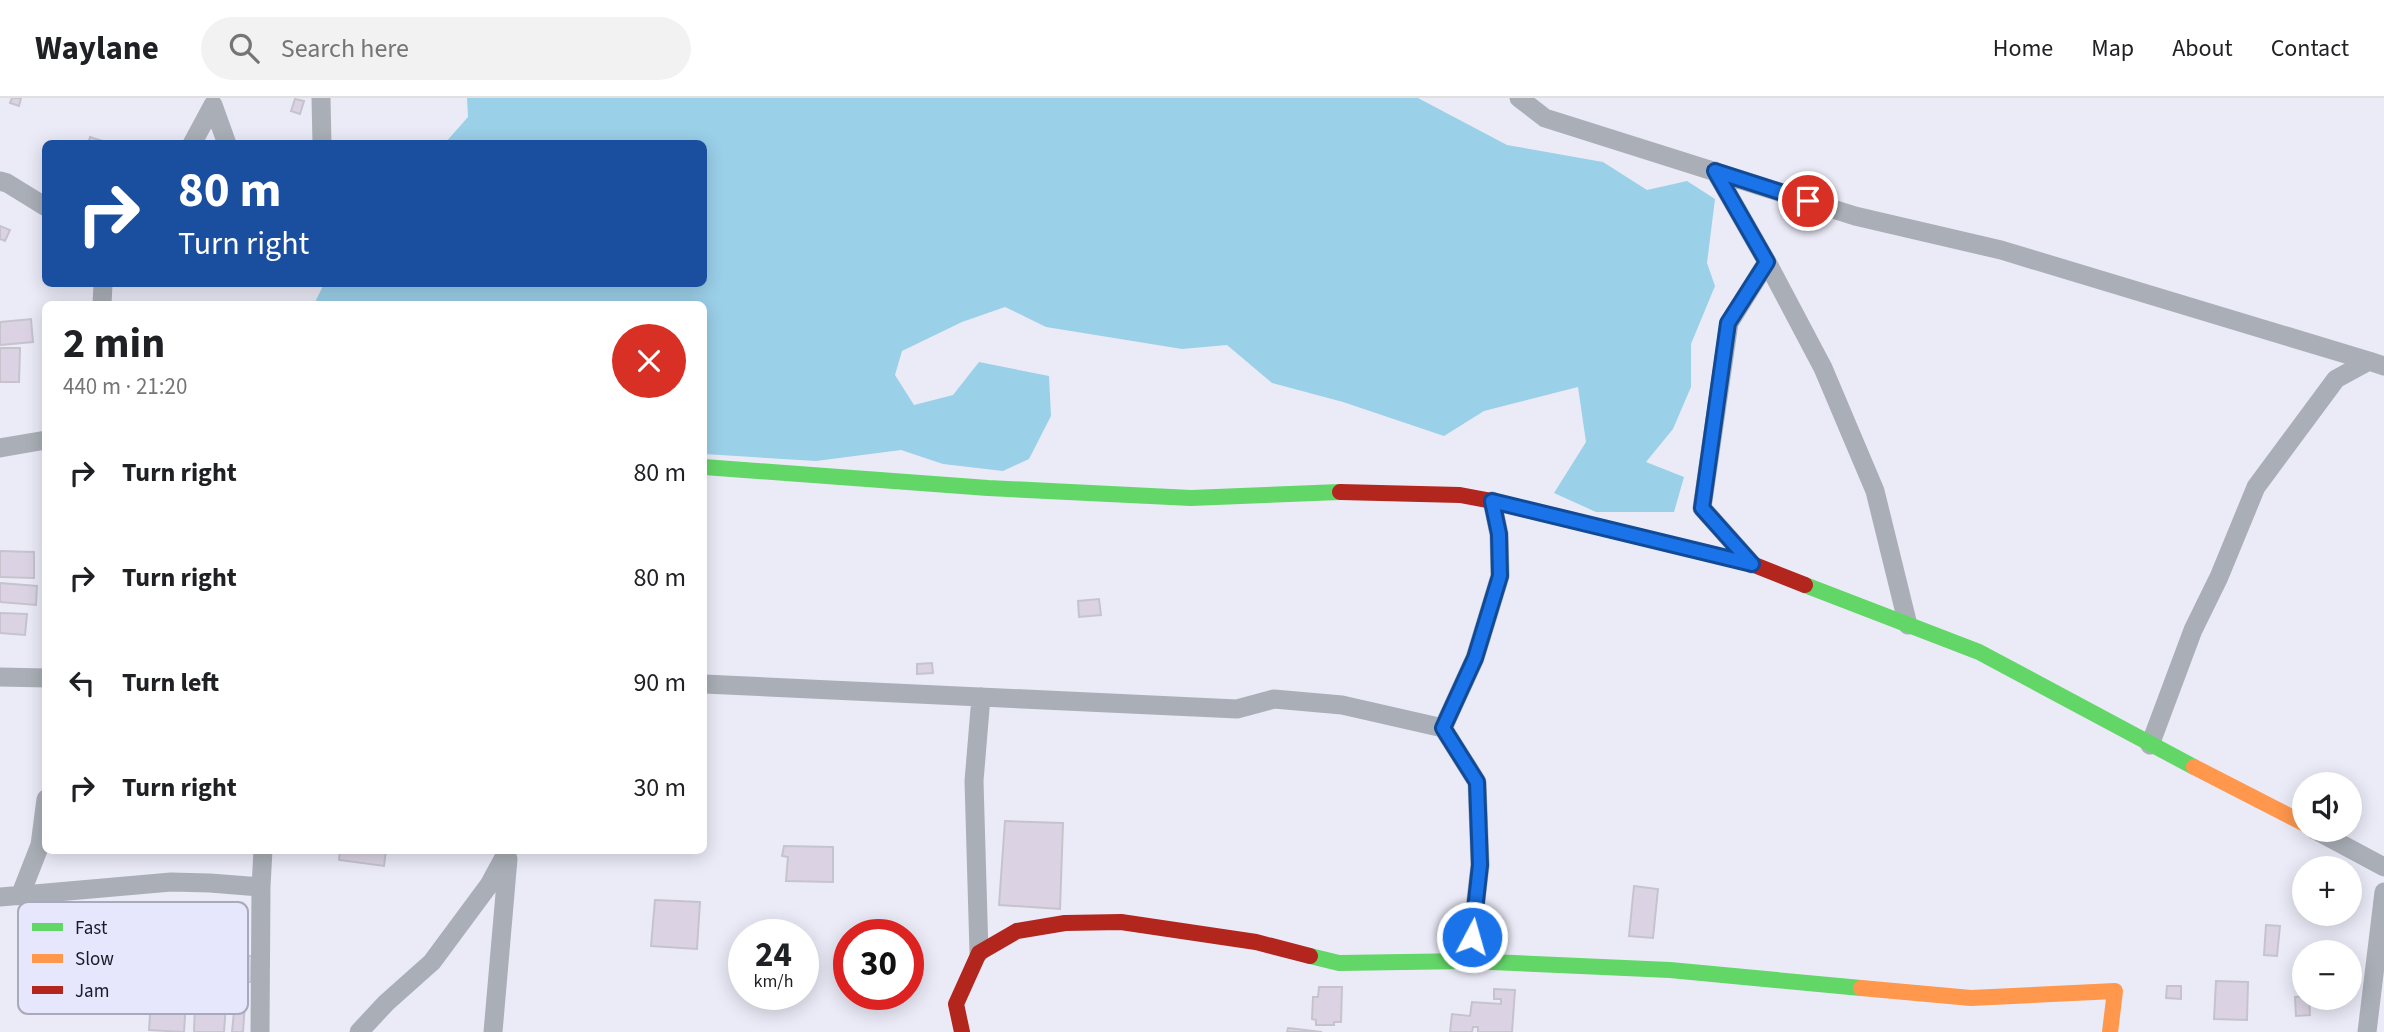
<!DOCTYPE html>
<meta charset="utf-8">
<style>
:root{--surface:#fff;--page:#f2f2f2;--text:#202124;--muted:#757577;--line:#e0e0e0}
body{margin:0;font-family:"Source Sans 3",sans-serif;background:var(--page);color:var(--text);height:100vh;display:flex;flex-direction:column;font-size:26px;white-space:nowrap}
*{box-sizing:border-box;margin:0}
p{font-size:23px;color:var(--muted)}
.icon{flex:none;width:38px;height:38px;fill:none;stroke:currentColor;stroke-width:2;stroke-linecap:round;stroke-linejoin:round}
.map{position:relative;flex:1;overflow:hidden}
.drawer{position:absolute;left:42px;top:203px;width:665px;height:553px;display:flex;flex-direction:column;background:var(--surface);border-radius:10px;box-shadow:0 4px 18px #0003}
.drawer>*{flex:none}
.guide{position:absolute;left:42px;top:42px;width:665px;height:147px;border-radius:10px;box-shadow:0 4px 18px #0003;background:#1a4fa0;color:#fff;overflow:hidden}
.buttons{position:absolute;left:2292px;top:674px;display:grid;gap:14px}
.buttons a{display:grid;place-items:center;width:70px;height:70px;border-radius:50%;background:var(--surface);box-shadow:0 4px 18px #0003;font-size:35px}
.speed{position:absolute;left:728px;top:821px;display:flex;gap:14px;font-size:35px;font-weight:700;text-align:center}
.speed>*{display:grid;place-content:center;width:91px;height:91px;border-radius:50%;background:var(--surface);box-shadow:0 4px 18px #0003;line-height:1}
.speed small{font-size:18px;font-weight:400}
.speed .limit{border:10px solid #d22;background:#fff;color:#111}
.pin{position:absolute;display:grid;place-items:center;width:60px;height:60px;color:#fff;margin:-30px;border:4px solid #fff;border-radius:50%;box-shadow:0 2px 7px #0007}
.me{position:absolute;width:77px;margin:-38px;rotate:6deg;stroke-linejoin:round;filter:drop-shadow(0 0 5px #0008)}
.turn{display:flex;align-items:center;gap:24px;height:147px;padding:0 21px;font-size:32px}
.turn .icon{width:91px;height:91px;stroke-width:2.5}
.turn b{display:block;font-size:49px;line-height:60px}
.round{display:grid;place-items:center;flex:none;width:74px;height:74px;border-radius:37px;background:var(--page)}
.head{display:flex;align-items:center;justify-content:space-between;height:119px;padding:0 21px}
h1{font-size:42px;font-weight:700;line-height:52px}
ul{padding:0;list-style:none}
li{display:flex;align-items:center;gap:21px;height:105px;padding:0 21px}
li div{flex:1}
li b{display:block;font-size:26px}
li em{font-style:normal}
header{display:flex;align-items:center;gap:42px;box-sizing:border-box;height:98px;padding:0 35px;background:var(--surface);border-bottom:2px solid var(--line)}
header strong{font-size:33px}
nav{display:flex;gap:38px;margin-inline-start:auto;font-size:24px}
.search{width:490px;height:63px;background:var(--page);display:flex;align-items:center;gap:18px;box-sizing:border-box;padding:0 24px;border-radius:38px;color:var(--muted);font-size:26px}
.map>svg:first-child{display:block}
</style>
<header>
<strong>Waylane</strong>
<div class="search"><svg class="icon" aria-label="search" viewBox="0 0 24 24"><circle cx="10" cy="10" r="6"/><path d="M15 15l6 6"/></svg>Search here</div>
<nav><a>Home</a><a>Map</a><a>About</a><a>Contact</a></nav>
</header>
<div class="map">
<svg width="2384" height="934" viewBox="0 0 2384 934">
<rect width="100%" height="100%" fill="#ebebf8"/>
<!-- water -->
<path fill="#9bd0e9" d="M467 0H1418L1507 47 1603 64 1647 92 1687 83 1715 101 1707 165 1715 188 1691 246V289L1673 331 1646 364 1684 379 1674 414H1596L1554 395 1586 344 1578 289 1484 313 1444 338 1343 304 1272 285 1227 247 1182 251 1046 229 1005 209 962 224 902 253 895 277 914 307 953 297 979 264 1049 278 1051 318 1029 361 1003 373 943 366 901 352 816 363 704 356V206H314L324 186H704V46L445 45 468 19Z"/>
<!-- building -->
<path fill="#dbd3e3" stroke="#c6c3cd" stroke-width="2" d="M12 0H21L19 8 10 5Z
M295 1 304 3 300 16 291 13Z
M90 39 112 46H88Z
M0 128 10 132 5 143 0 141Z
M31 221 33 244 0 247V224Z
M0 250H20L19 284H0Z
M0 453 34 454V480L0 479Z
M0 485 37 488 36 507 0 504Z
M1099 501 1101 517 1079 519 1078 503Z
M0 515 27 516 25 537 0 535Z
M932 565 933 575 917 576V566Z
M1005 723 1063 725 1060 811 999 807Z
M784 748 833 749V784L786 783 788 759 782 758Z
M340 752H386L384 768 339 762Z
M1634 788 1658 791 1653 840 1629 838Z
M655 802 700 804 697 851 651 848Z
M2266 827 2280 828 2277 858 2264 857Z
M243 858H252L251 884H242Z
M2216 883 2248 884 2247 922 2214 921Z
M2167 888H2181V901L2166 900Z
M1319 889H1342L1341 924H1334V927H1316V922L1312 921 1313 899H1318Z
M1494 891 1515 892 1512 934H1478V929H1473L1472 934H1450L1452 916 1470 918 1472 904 1501 906V901H1494Z
M2305 898 2309 900 2310 917 2296 918 2295 899Z
M151 901 186 903 184 934 149 932Z
M235 904 245 905 243 934H232Z
M195 905 226 906 224 934H194Z
M1288 930 1322 934H1287Z"/>
<g fill="none" stroke-linecap="round" stroke-linejoin="round">
<!-- street -->
<path stroke="#aaafb7" stroke-width="19" d="M321 0 322 46
M1519 0 1545 20 1855 118 2001 152 2369 263
M192 46 213 7 227 46
M1715 73 1767 164 1823 270 1875 393 1908 527
M0 83 7 85 46 109
M102 206 103 186
M0 350 46 342
M1752 466 1702 410 1729 225 1767 164
M0 579 46 580
M704 586 1237 611 1274 601 1342 607 1443 630 1477 684 1480 767 1469 863
M1443 630 1475 560 1500 478 1499 436 1492 403
M2150 647 2193 532 2219 479 2256 389 2336 281 2369 263 2384 268
M2315 732 2384 769
M20 798 40 747 46 701
M0 799 171 784 210 785 261 789 263 752
M979 855 974 683 981 599
M260 934 261 789
M359 934 386 905 432 864 489 787 508 752
M493 934 508 761
M2367 934 2384 794"/>
<!-- fast -->
<path stroke="#63d668" stroke-width="16" d="M704 369 988 390 1191 400 1340 394
M1805 487 1979 554 2194 669
M1310 858 1339 865 1469 863 1670 872 1861 890"/>
<!-- slow -->
<path stroke="#ff974d" stroke-width="16" d="M2194 669 2305 726
M1861 890 1971 900 2115 893 2110 934"/>
<!-- jam -->
<path stroke="#b3261e" stroke-width="16" d="M1340 394 1460 397 1492 403 1752 466 1805 487
M962 934 956 906 979 855 1017 833 1065 825 1121 824 1256 844 1310 858"/>
</g>
<g fill="none" stroke-linecap="round" stroke-linejoin="round">
<defs>
<path id="route" d="M1472 839 1480 767 1477 684 1443 630 1475 560 1500 478 1499 436 1492 403 1752 466 1702 410 1728 225 1767 164 1715 73 1808 103"/>
</defs>
<!-- route casing -->
<use href="#route" stroke="#114b97" stroke-width="18"/>
<!-- route -->
<use href="#route" stroke="#1a73e8" stroke-width="12"/>
</g>
<!-- legend -->
<rect x="18" y="804" width="230" height="112" rx="10" fill="#e6e6fd" stroke="#a9a9bc" stroke-width="2"/>
<rect x="32" y="825" width="31" height="8" fill="#63d668"/>
<rect x="32" y="856" width="31" height="9" fill="#ff974d"/>
<rect x="32" y="888" width="31" height="8" fill="#b3261e"/>
<g font-size="19" fill="#1b1b25">
<text x="75" y="836">Fast</text>
<text x="75" y="867">Slow</text>
<text x="75" y="899">Jam</text>
</g>
</svg>
<div class="buttons">
<a><svg class="icon" aria-label="sound" viewBox="0 0 24 24"><path d="M4 9h4l5-4v14l-5-4H4zM17 9q2 3 0 6"/></svg></a>
<a>+</a>
<a>−</a>
</div>
<div class="speed"><div>24<small>km/h</small></div><div class="limit">30</div></div>
<div class="pin" style="left:1808px;top:103px;background:#d93025"><svg class="icon" aria-label="arrive" viewBox="0 0 24 24"><path d="M6 21V4h12l-3 4 3 4H6"/></svg></div>
<svg class="me" style="left:1472px;top:839px" viewBox="-20 -20 40 40"><circle r="17" fill="#1a73e8" stroke="#fff" stroke-width="3"/><path d="M0-11L8 9 0 5-8 9z" fill="#fff"/></svg>
<div class="guide">
<div class="turn"><svg class="icon" aria-label="right" viewBox="0 0 24 24"><path d="M7 20v-9h11M14 6l5 5-5 5"/></svg><div><b>80 m</b>Turn right</div></div>
</div>
<section class="drawer">
<div class="head"><div><h1>2 min</h1><p>440 m · 21:20</p></div><a class="round" style="background:#d93025;color:#fff"><svg class="icon" aria-label="close" viewBox="0 0 24 24"><path d="M6 6l12 12M18 6L6 18"/></svg></a></div>
<ul>
<li><svg class="icon" aria-label="right" viewBox="0 0 24 24"><path d="M7 20v-9h11M14 6l5 5-5 5"/></svg><div><b>Turn right</b></div><em>80 m</em></li>
<li><svg class="icon" aria-label="right" viewBox="0 0 24 24"><path d="M7 20v-9h11M14 6l5 5-5 5"/></svg><div><b>Turn right</b></div><em>80 m</em></li>
<li><svg class="icon" aria-label="left" viewBox="0 0 24 24"><path d="M17 20v-9H6M10 6l-5 5 5 5"/></svg><div><b>Turn left</b></div><em>90 m</em></li>
<li><svg class="icon" aria-label="right" viewBox="0 0 24 24"><path d="M7 20v-9h11M14 6l5 5-5 5"/></svg><div><b>Turn right</b></div><em>30 m</em></li>
</ul>
</section>
</div>
